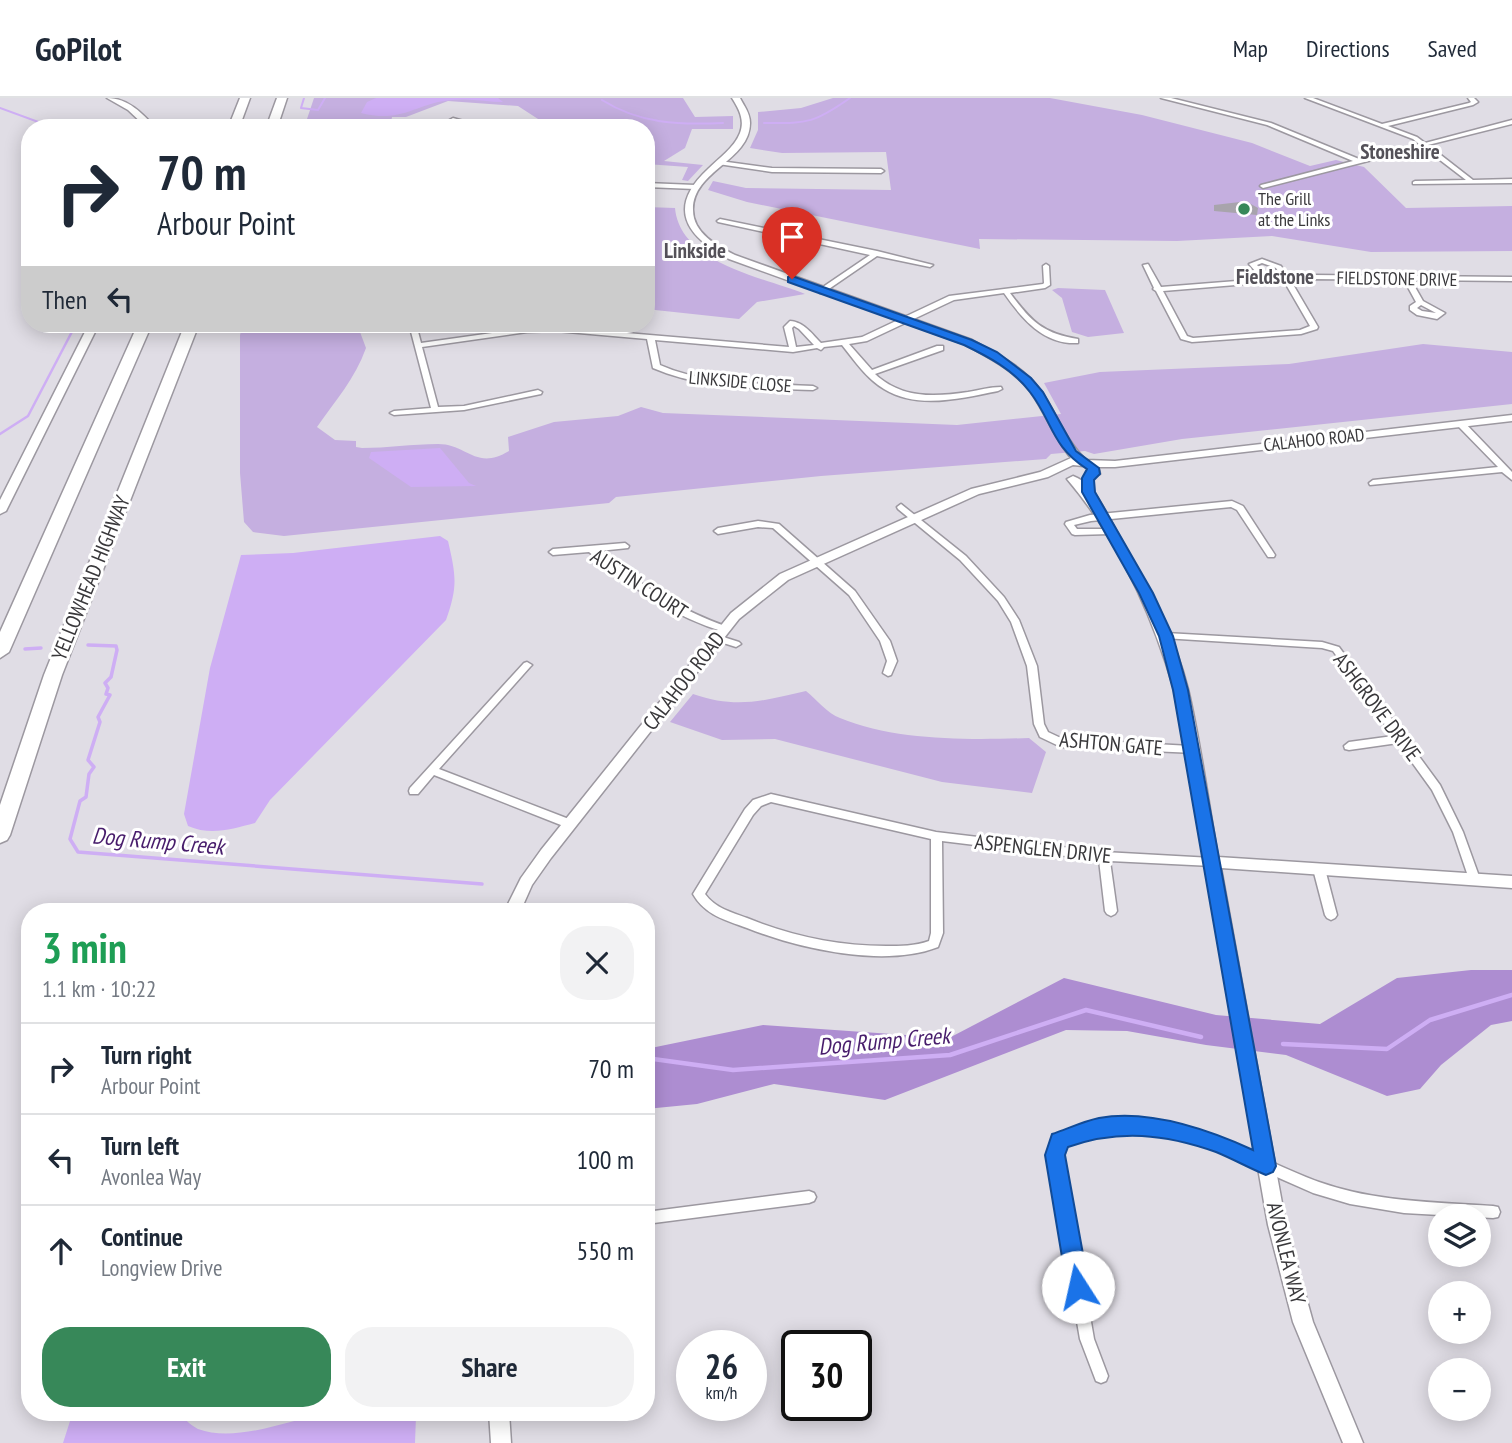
<!DOCTYPE html>
<meta charset="utf-8">
<style>
:root{--surface:#fff;--page:#f2f2f3;--text:#1f2937;--muted:#747a83;--line:#e0e1e3;--accent:#378859}
body{margin:0;font-family:"PT Sans Narrow",sans-serif;background:var(--page);color:var(--text);height:100vh;display:flex;flex-direction:column;font-size:26px;white-space:nowrap}
*{box-sizing:border-box;margin:0}
p{font-size:23px;color:var(--muted)}
.icon{flex:none;width:38px;height:38px;fill:none;stroke:currentColor;stroke-width:2;stroke-linecap:round;stroke-linejoin:round}
.map{position:relative;flex:1;overflow:hidden}
.sheet{position:absolute;left:21px;top:805px;width:634px;height:518px;display:flex;flex-direction:column;background:var(--surface);border-radius:28px;box-shadow:0 4px 18px #0003}
.sheet>*{flex:none}
.banner{position:absolute;left:21px;top:21px;width:634px;height:214px;border-radius:28px;box-shadow:0 4px 18px #0003;background:#fff;color:var(--text);overflow:hidden}
.fabs{position:absolute;left:1428px;top:1106px;display:grid;gap:14px}
.fabs a{display:grid;place-items:center;width:63px;height:63px;border-radius:50%;background:var(--surface);box-shadow:0 4px 18px #0003;font-size:35px}
.speed{position:absolute;left:676px;top:1232px;display:flex;gap:14px;font-size:35px;font-weight:700;text-align:center}
.speed>*{display:grid;place-content:center;width:91px;height:91px;border-radius:50%;background:var(--surface);box-shadow:0 4px 18px #0003;line-height:1}
.speed small{font-size:18px;font-weight:400}
.speed .limit{border:4px solid #111;border-radius:10px;background:#fff;color:#111}
.pin{position:absolute;display:grid;place-items:center;width:60px;height:60px;color:#fff;margin:-72px -30px;border-radius:50% 50% 50% 0;rotate:-45deg;box-shadow:0 0 7px #0007}
.pin .icon{rotate:45deg}
.me{position:absolute;width:77px;margin:-38px;rotate:350deg;stroke-linejoin:round;filter:drop-shadow(0 0 5px #0008)}
.turn{display:flex;align-items:center;gap:24px;height:147px;padding:0 21px;font-size:32px}
.turn .icon{width:91px;height:91px;stroke-width:2.5}
.turn b{display:block;font-size:49px;line-height:60px}
.then{display:flex;align-items:center;height:66px;padding:0 21px;background:#0003;gap:14px;font-size:26px}
.round{display:grid;place-items:center;flex:none;width:74px;height:74px;border-radius:28px;background:var(--page)}
.head{display:flex;align-items:center;justify-content:space-between;height:119px;padding:0 21px}
h1{font-size:42px;font-weight:800;line-height:52px;color:#1e9e55}
.action{display:flex;gap:14px;margin-top:auto;padding:14px 21px}
.action a{flex:1;height:80px;border-radius:28px;background:var(--accent);color:#fff;font-size:28px;font-weight:800;line-height:80px;text-align:center}
.action a+a{background:var(--page);color:var(--text)}
ul{padding:0;list-style:none}
li{display:flex;align-items:center;gap:21px;height:91px;padding:0 21px;border-top:2px solid var(--line)}
li div{flex:1}
li b{display:block;font-size:26px}
li em{font-style:normal}
header{display:flex;align-items:center;gap:42px;box-sizing:border-box;height:98px;padding:0 35px;background:var(--surface);border-bottom:2px solid var(--line)}
header strong{font-size:33px}
nav{display:flex;gap:38px;margin-inline-start:auto;font-size:24px}
.map>svg:first-child{display:block}
</style>
<header>
<strong>GoPilot</strong>
<nav><a>Map</a><a>Directions</a><a>Saved</a></nav>
</header>
<div class="map">
<svg width="1512" height="1345" viewBox="0 0 1512 1345">
<rect width="100%" height="100%" fill="#e0dde5"/>
<!-- green -->
<path fill="#c5afe0" d="M314 0H683L695 19 733 18V31H692L685 50 664 63 703 67 688 83 682 82 688 69 646 66V30H552L518 8 448 3 406 19H392L390 30H304Z
M833 0H1050L1142 17 1252 45 1310 68 1336 62 1364 69 1406 110 1512 108V153L1371 154 1272 138 1177 143 979 141 980 151 747 104 708 92 713 83 746 90 891 92 886 54 782 55 750 50 758 32V14L801 10Z
M646 109 675 110C680 165 762 179 805 196L757 204 739 221 646 211Z
M1058 190 1105 192 1124 235 1088 239 1072 234 1062 200 1052 192Z
M243 226H357L366 250C355 281 335 303 317 329L335 342 356 343V349L362 350C387 350 412 346 438 346 467 346 476 373 509 353L508 339 554 324 618 318 641 309 663 315 957 327 1061 316 1044 285 1100 274 1289 266 1423 246 1512 254V306L1182 341 1094 356 1085 353 1051 356 1046 361 821 378 616 399 609 405 284 438 253 434 244 424 240 375V237Z
M806 593C816 601 828 616 840 620 895 643 970 642 1029 640L1046 654 1032 695 942 684 775 641 722 642 670 624 693 596C736 611 763 603 806 593Z"/>
<!-- forest -->
<path fill="#ad8dd1" d="M1471 872H1512V923L1491 927 1441 967 1420 991 1387 998 1286 957 1206 947 1127 933 1066 932 885 1002 774 986 697 1006 646 1011V951L763 927 949 940 1064 880 1216 917 1320 926 1397 880Z"/>
<!-- water -->
<path fill="#ceaef4" d="M376 0H498L503 4C487 4 470 0 453 2 417 4 403 26 361 15L367 4Z
M440 350 469 385 476 388 411 389 369 360 371 354Z
M440 438 448 443C456 478 458 488 446 522L270 702 255 725C232 731 211 738 188 728L184 716 210 570 241 457 293 455Z
M79 1314H177C184 1320 190 1327 198 1331 236 1345 291 1322 329 1314 353 1309 390 1314 415 1314L416 1318 415 1345H63L71 1320Z"/>
<g fill="none" stroke-linecap="round" stroke-linejoin="round">
<!-- stream-far3 -->
<path stroke="#ceaef4" stroke-width="2" d="M304 0 301 10 318 12 325 0
M602 2C640 26 679 27 723 25
M0 10 52 29 106 22 124 24 123 30
M764 25C808 25 813 26 850 0"/>
<!-- stream-far2 -->
<path stroke="#ceaef4" stroke-width="2.5" d="M0 336 28 318 76 226"/>
<!-- stream-far1 -->
<path stroke="#ceaef4" stroke-width="3.5" d="M88 547 116 548 117 552 111 579 105 585 108 590 106 596 110 597 98 619 100 624 88 662 94 669 89 676 86 699 80 703 70 741 78 754 482 786
M25 551 41 550
M563 809 573 814"/>
<!-- stream -->
<path stroke="#ceaef4" stroke-width="4.5" d="M1283 946 1387 951 1430 922 1512 897
M646 960 733 972 950 957 1086 912 1201 939"/>
</g>
<!-- building -->
<path fill="#a8a4ac" d="M1240 104 1249 105 1258 110 1257 117 1214 113V107Z"/>
<g fill="none" stroke-linecap="round" stroke-linejoin="round">
<defs>
<path id="street" d="M1161 0H1171L1271 25 1359 61 1419 46 1413 41 1305 0H1313L1382 26 1469 5 1471 4 1468 0H1474L1478 4 1473 7 1388 28 1417 39 1425 45 1512 22V26L1428 47 1473 82 1512 81V85L1413 86V84L1415 83 1466 82 1423 49 1263 90 1260 88 1261 87 1353 63 1267 27Z
M453 20 467 24 443 30H435Z
M720 63 772 70 881 71 884 73 881 75 772 74 718 66 717 65Z
M646 85 695 87 698 89 695 91 646 89Z
M720 121 877 153 933 167 930 169 877 158 823 195H820V191L870 157 718 124 717 123Z
M1262 161 1281 168 1288 179 1313 177 1512 179V183L1411 182 1423 203 1445 215 1437 221 1417 217 1410 212V208L1416 204 1404 182 1313 181 1291 183 1318 229 1317 231 1301 236 1192 244 1181 241 1156 193 1153 191 1154 190 1143 167 1148 166 1161 189 1262 181 1249 166ZM1262 165 1276 170 1282 179 1269 180 1257 167ZM1284 183 1310 228 1300 232 1193 240 1187 238 1163 193ZM1421 207 1436 215 1422 213 1417 210Z
M1046 166 1049 168 1050 187 1045 190 1010 195C1031 223 1042 235 1078 241V245C1044 247 1022 221 1004 195L954 202 867 243 849 246 872 272 937 248H943V252L875 276C902 301 935 299 968 294 979 292 990 289 1001 289L1002 291 998 293C962 300 918 312 884 291 867 281 854 262 842 247L824 249 821 252 817 250 793 254 655 242 660 267C708 288 761 285 813 288L817 290 813 292C759 290 704 292 653 270L647 241 556 233 527 234 422 249 438 309 464 308 538 292 542 294 541 296 464 312 394 317 390 315 394 313 431 310 409 226H416L421 245 527 230 556 229 789 249 784 229 790 223C804 224 812 236 821 245L862 239 949 198 1043 186 1044 185 1043 168ZM794 228 799 231 814 247 796 249 792 230Z
M1458 324H1464L1512 374V382L1502 374 1370 387 1369 385 1373 382 1498 369 1458 328Z
M1232 403 1243 408 1275 457 1274 459H1268L1237 412 1231 409 1091 423 1074 427 1077 431H1113V435L1110 436 1075 437 1072 436 1065 426 1066 424 1090 417Z
M901 406 966 458 1004 499 1019 522 1037 568 1044 626 1048 634 1063 641 1191 648 1196 652 1195 655 1061 649 1040 639 1034 626 1027 568 1011 524 998 503 960 462 898 411 897 409Z
M758 423 779 426 855 493 890 543 897 563 891 577 888 578 883 575 887 563 880 543 849 497 773 430 758 429 718 436 714 433 718 430Z
M625 445 629 448 628 450 599 453C638 486 679 512 728 529L730 531 728 533 725 534C673 519 630 488 589 454L553 457 549 454 553 451Z
M1166 535 1322 544 1339 549 1440 687 1463 734 1480 781 1478 784H1470L1453 734 1432 692 1398 645 1349 652 1345 651 1344 648 1349 644 1393 638 1333 553 1322 550 1163 540 1161 538Z
M717 537 739 544 741 546 736 549 714 542 712 540Z
M527 564 532 567 530 569 439 671 574 723 575 726 574 729H566L434 677 418 696H410L409 693 410 690 524 565Z
M771 696 936 734 1104 754 1212 760 1216 761 1218 764 1216 767 1212 768 1110 763 1117 813 1115 816 1111 818 1107 816 1105 813 1099 762 942 743 943 835 938 849C884 870 800 851 747 830 725 822 705 817 693 796L745 711 753 702ZM771 704 931 741V835L929 843C915 848 900 848 886 848 838 848 791 838 747 820 731 814 715 810 705 796L753 717 761 708Z
M1319 767 1323 768 1325 771 1337 817 1335 820 1331 822 1327 820 1325 817 1313 771 1315 768Z
M1127 1021C1149 1023 1169 1026 1190 1032 1235 1044 1275 1068 1319 1084 1375 1104 1434 1104 1493 1108L1498 1109 1500 1114 1498 1119 1493 1120 1404 1115 1350 1106 1313 1095 1220 1054 1193 1044 1160 1036 1127 1033 1092 1037 1075 1041 1063 1049 1062 1057 1094 1241 1108 1278 1106 1283 1101 1285 1096 1283 1080 1241 1048 1057C1049 1025 1103 1024 1127 1021Z
M809 1093 814 1095 816 1099 814 1103 809 1105 646 1126V1114Z"/>
<path id="secondary" d="M107 0C128 0 142 15 156 30H147L128 12Z
M732 0H740C744 8 750 15 750 25 750 63 692 73 693 112 693 135 717 148 735 157L972 242C997 256 1024 269 1041 293 1057 316 1065 342 1086 362L1115 363 1512 317V323L1115 369H1098L1100 376 1094 379 1090 378 1088 371 1083 368 1073 367 1048 379 979 396 788 482 739 521 551 760 532 787 520 814H504L521 780 541 752 731 515 780 476 971 391 1040 374 1071 360C1055 341 1047 319 1034 299 1018 274 990 260 964 246L729 161C685 138 667 109 708 71 719 60 734 50 740 35 745 22 739 11 732 0Z
M89 226H99L6 413 0 416V402Z
M1073 378C1094 385 1107 417 1118 436 1145 485 1174 535 1188 591 1201 646 1208 703 1218 759L1512 778V790L1221 770 1286 1127 1313 1224 1363 1345H1343L1293 1224 1268 1127 1174 591C1152 516 1118 441 1067 381Z
M489 1314H509L511 1345H491Z"/>
<path id="highway" d="M240 0H250L239 30H228Z
M277 0H287L277 30H266Z
M138 226H152L9 554 0 560V534Z
M185 226H199L62 577 10 737 7 742 0 745V707L44 577Z"/>
</defs>
<!-- street casing -->
<use href="#street" stroke="#9c98a0" stroke-width="3"/>
<!-- secondary casing -->
<use href="#secondary" stroke="#9c98a0" stroke-width="3"/>
<!-- highway casing -->
<use href="#highway" stroke="#9c98a0" stroke-width="3"/>
<!-- street -->
<use href="#street" fill="#fff" fill-rule="evenodd"/>
<!-- secondary -->
<use href="#secondary" fill="#fff" fill-rule="evenodd"/>
<!-- highway -->
<use href="#highway" fill="#fff" fill-rule="evenodd"/>
</g>
<!-- route -->
<path fill="#1a73e8" stroke="#114b97" stroke-width="2" d="M792 178 972 242 997 254 1031 280 1043 294 1076 353 1099 370 1100 376 1094 382 1095 394 1153 495 1173 538 1188 592 1276 1068 1273 1074 1266 1077C1249 1070 1233 1061 1216 1054 1165 1036 1119 1031 1068 1049L1065 1057 1089 1189 1085 1196 1078 1199 1070 1196 1067 1189 1045 1057 1052 1036C1067 1031 1084 1023 1099 1020 1150 1011 1207 1031 1253 1052L1173 592 1159 538 1139 495 1082 394V380L1087 371C1051 348 1053 324 1030 294 1014 272 987 258 964 247L788 184V179Z"/>
<!-- markers -->
<circle fill="#378859" stroke="#fff" stroke-width="2.5" cx="1244" cy="111" r="7"/>
<g text-anchor="middle" stroke-width="6" stroke-linejoin="round" paint-order="stroke">
<!-- far-poi labels -->
<g font-size="18" fill="#39383b" stroke="#fff" text-anchor="start">
<text x="1258" y="107">The Grill<tspan x="1258" dy="21">at the Links</tspan></text>
</g>
<!-- far-street labels -->
<g font-size="18" fill="#39383b" stroke="#fff">
<text transform="translate(1397 181) rotate(1)" y="6">FIELDSTONE DRIVE</text>
<text transform="translate(740 284) rotate(5)" y="6">LINKSIDE CLOSE</text>
<text transform="translate(1314 342) rotate(-6)" y="6">CALAHOO ROAD</text>
</g>
<!-- far-quarter labels -->
<g font-size="21" font-weight="bold" fill="#545158" stroke="#fff">
<text x="1400" y="61">Stoneshire</text>
<text x="695" y="160">Linkside</text>
<text x="1275" y="186">Fieldstone</text>
</g>
<!-- street labels -->
<g font-size="21" fill="#39383b" stroke="#fff">
<text transform="translate(91 480) rotate(-68)" y="7">YELLOWHEAD HIGHWAY</text>
<text transform="translate(639 486) rotate(33)" y="7">AUSTIN COURT</text>
<text transform="translate(684 583) rotate(-52)" y="7">CALAHOO ROAD</text>
<text transform="translate(1377 609) rotate(53)" y="7">ASHGROVE DRIVE</text>
<text transform="translate(1111 646) rotate(5)" y="7">ASHTON GATE</text>
<text transform="translate(1043 751) rotate(6)" y="7">ASPENGLEN DRIVE</text>
<text transform="translate(1286 1155) rotate(76)" y="7">AVONLEA WAY</text>
</g>
<!-- water labels -->
<g font-size="23" font-style="italic" fill="#481d6c" stroke="#fff">
<text transform="translate(158 743) rotate(5)" y="8">Dog Rump Creek</text>
<text transform="translate(884 943) rotate(-5)" y="8">Dog Rump Creek</text>
</g>
</g>
</svg>
<div class="fabs">
<a><svg class="icon" aria-label="layers" viewBox="0 0 24 24"><path d="M12 4l9 5-9 5-9-5zM3 14l9 5 9-5"/></svg></a>
<a>+</a>
<a>−</a>
</div>
<div class="speed"><div>26<small>km/h</small></div><div class="limit">30</div></div>
<div class="pin" style="left:792px;top:181px;background:#d93025"><svg class="icon" aria-label="arrive" viewBox="0 0 24 24"><path d="M6 21V4h12l-3 4 3 4H6"/></svg></div>
<svg class="me" style="left:1078px;top:1189px" viewBox="-20 -20 40 40"><circle r="19" fill="#fff"/><path d="M0-13L10 11 0 6-10 11z" fill="#1a73e8"/></svg>
<div class="banner">
<div class="turn"><svg class="icon" aria-label="right" viewBox="0 0 24 24"><path d="M7 20v-9h11M14 6l5 5-5 5"/></svg><div><b>70 m</b>Arbour Point</div></div>
<div class="then">Then<svg class="icon" aria-label="left" viewBox="0 0 24 24"><path d="M17 20v-9H6M10 6l-5 5 5 5"/></svg></div>
</div>
<section class="sheet">
<div class="head"><div><h1>3 min</h1><p>1.1 km · 10:22</p></div><a class="round"><svg class="icon" aria-label="close" viewBox="0 0 24 24"><path d="M6 6l12 12M18 6L6 18"/></svg></a></div>
<ul>
<li><svg class="icon" aria-label="right" viewBox="0 0 24 24"><path d="M7 20v-9h11M14 6l5 5-5 5"/></svg><div><b>Turn right</b><p>Arbour Point</p></div><em>70 m</em></li>
<li><svg class="icon" aria-label="left" viewBox="0 0 24 24"><path d="M17 20v-9H6M10 6l-5 5 5 5"/></svg><div><b>Turn left</b><p>Avonlea Way</p></div><em>100 m</em></li>
<li><svg class="icon" aria-label="ahead" viewBox="0 0 24 24"><path d="M12 20V5M6 11l6-6 6 6"/></svg><div><b>Continue</b><p>Longview Drive</p></div><em>550 m</em></li>
</ul>
<div class="action"><a>Exit</a><a>Share</a></div>
</section>
</div>
